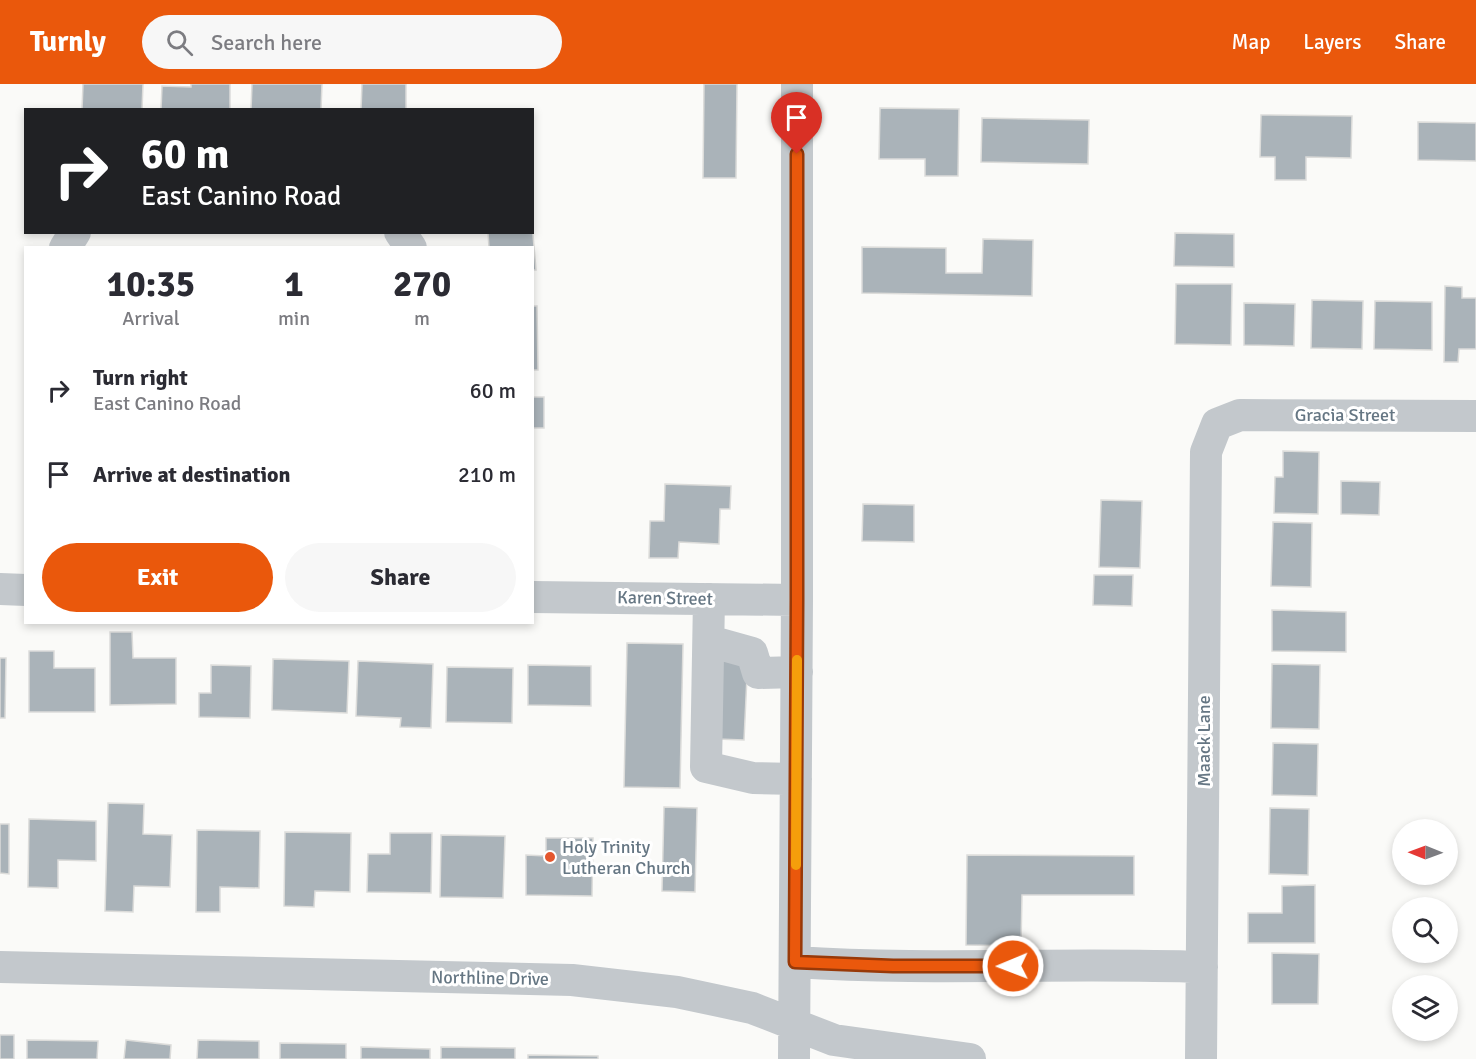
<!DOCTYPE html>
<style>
:root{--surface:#fff;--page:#f7f7f7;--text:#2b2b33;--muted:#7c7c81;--accent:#ea580c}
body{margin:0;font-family:Signika,sans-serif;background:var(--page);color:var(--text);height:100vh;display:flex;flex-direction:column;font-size:22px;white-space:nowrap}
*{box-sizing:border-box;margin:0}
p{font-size:20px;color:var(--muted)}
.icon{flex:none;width:33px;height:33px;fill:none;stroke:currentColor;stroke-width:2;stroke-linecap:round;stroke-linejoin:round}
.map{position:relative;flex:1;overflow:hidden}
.sheet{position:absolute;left:24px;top:162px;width:510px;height:378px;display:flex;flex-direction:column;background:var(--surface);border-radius:0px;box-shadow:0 3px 9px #0003}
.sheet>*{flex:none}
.banner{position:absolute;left:24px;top:24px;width:510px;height:126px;border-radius:0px;box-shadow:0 3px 9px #0003;background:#202124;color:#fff;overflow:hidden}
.needle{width:39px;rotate:271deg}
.fabs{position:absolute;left:1392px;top:735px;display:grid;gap:12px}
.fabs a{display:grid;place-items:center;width:66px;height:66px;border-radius:50%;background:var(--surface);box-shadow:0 3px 9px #0003;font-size:30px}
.pin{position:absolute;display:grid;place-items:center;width:51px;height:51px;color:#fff;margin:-62px -26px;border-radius:50% 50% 50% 0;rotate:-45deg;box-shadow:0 0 6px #0007}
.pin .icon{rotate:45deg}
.me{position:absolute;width:66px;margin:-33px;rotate:269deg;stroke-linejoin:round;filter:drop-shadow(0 0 4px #0008)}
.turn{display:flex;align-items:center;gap:21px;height:126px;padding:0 18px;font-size:27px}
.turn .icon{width:78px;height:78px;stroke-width:2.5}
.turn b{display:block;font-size:42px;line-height:51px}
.eta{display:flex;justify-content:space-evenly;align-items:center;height:102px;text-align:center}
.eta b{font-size:36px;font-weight:700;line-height:42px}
.cta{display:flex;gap:12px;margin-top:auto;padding:12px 18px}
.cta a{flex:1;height:69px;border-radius:36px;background:var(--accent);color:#fff;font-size:24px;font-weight:700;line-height:69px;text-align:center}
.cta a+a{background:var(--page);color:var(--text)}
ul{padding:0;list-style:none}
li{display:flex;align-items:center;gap:18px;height:84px;padding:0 18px}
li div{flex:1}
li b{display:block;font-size:22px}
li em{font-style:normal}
header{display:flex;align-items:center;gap:36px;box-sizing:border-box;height:84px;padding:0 30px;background:var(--accent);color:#fff}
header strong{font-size:28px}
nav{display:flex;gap:33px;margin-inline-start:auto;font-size:21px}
.search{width:420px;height:54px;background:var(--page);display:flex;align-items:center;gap:15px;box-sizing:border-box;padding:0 21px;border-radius:33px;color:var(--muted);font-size:22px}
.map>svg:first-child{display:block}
</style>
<header>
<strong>Turnly</strong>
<div class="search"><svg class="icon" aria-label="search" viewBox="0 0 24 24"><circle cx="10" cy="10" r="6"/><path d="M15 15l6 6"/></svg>Search here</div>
<nav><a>Map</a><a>Layers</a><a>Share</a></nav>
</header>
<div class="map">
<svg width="1476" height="975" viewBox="0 0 1476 975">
<rect width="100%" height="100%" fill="#fafaf8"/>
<!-- building -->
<path fill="#aab3b9" stroke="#dcdcda" stroke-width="1.5" d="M83 0H143L142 26H82Z
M191 0H230V26H161L162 2 191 3Z
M252 0H322L321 26H251Z
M362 0H406V26H361Z
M704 0H737L736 94H703Z
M880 24 959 25 958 92H925V75H879Z
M1261 31 1352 32 1351 74 1306 73V96H1275V73H1260Z
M982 34 1089 36 1088 80 981 78Z
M1418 38 1476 39V77L1418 76Z
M532 139 536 186H532V164H489L488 148H532Z
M1175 149 1234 150V183L1174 182Z
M983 155 1033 156 1032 212 862 209V163L946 164V189H982Z
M1176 200H1232L1231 261 1175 260Z
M1445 202 1462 203V214H1476V265H1459L1458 278H1444Z
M1312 216 1363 217 1362 265 1311 264Z
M1375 217 1432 218V266L1374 265Z
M1244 219 1295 220 1294 262 1244 261Z
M532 222H537L538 286H532Z
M532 313H544V344H532Z
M1283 367 1319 368 1318 430 1274 429 1275 393H1283Z
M1341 397 1380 398 1379 431 1341 430Z
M665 400 731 402 730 425H720L719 460 679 458 678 474H649L650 437H664Z
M1101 416 1142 417 1140 484 1099 483Z
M863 420 914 421V458L862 457Z
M1273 438 1312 439 1311 503 1271 502Z
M1094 491H1133L1132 522 1093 521Z
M1272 526 1346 528V568L1272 567Z
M110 548H132L133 574H176V620L110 621Z
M627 559 683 560 680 704 624 703Z
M29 567H54V584H95V628H29Z
M748 571 744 656 717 655 719 572Z
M0 574H6L5 634H0Z
M273 575 349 577 347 629 272 626Z
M358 577 433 580 431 644 400 643 401 634 356 632Z
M1272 580 1320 581 1319 645 1271 644Z
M211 581 251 582 250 634 199 633V609H211Z
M528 581 591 582V622L528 621Z
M447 583 513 584 512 639 446 638Z
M1273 659 1318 660 1317 712 1272 711Z
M108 719 144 720 143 750 172 751 170 803 134 802 133 828 105 827Z
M664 723 697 724 695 808 662 807Z
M1270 724 1309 725 1308 791 1269 790Z
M29 735 96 737V777L58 776V804L28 803Z
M0 740H9V790L0 789Z
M197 746 260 747 259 804 220 803V828H196Z
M285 748 351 749 350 808 315 807 314 823 284 822Z
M390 749H432L431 809 367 808 368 770H390Z
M441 751 505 752 503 814 440 813Z
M546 754H593L592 812 526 811V771L546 772Z
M967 771 1134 772V811H1022L1021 862 966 861Z
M1315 801V859H1248V829H1282V802Z
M1272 869 1319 870 1318 920H1272Z
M0 951H14V975H0Z
M27 956 98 957 97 975H27Z
M126 956 171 961 170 975H124Z
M198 956 259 957V975H197Z
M280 959 346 960V975H280Z
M361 963 430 965V975H361Z
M441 963 515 964V975H441Z
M528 971 598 972V975H528Z"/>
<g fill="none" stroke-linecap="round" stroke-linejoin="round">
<!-- minor -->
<path stroke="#c3c8cc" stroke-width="32" d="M400 148 411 164
M65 164 75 148
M0 505 26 506
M532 513 797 516
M709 515 706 683 753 694 796 695
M709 557 752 569 758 589 797 588
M795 878C931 887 1066 878 1202 883
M0 883 572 896 677 908 752 924 834 956 970 975
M794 975 797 516V0
M1201 975 1206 368 1217 340 1240 331 1476 332"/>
</g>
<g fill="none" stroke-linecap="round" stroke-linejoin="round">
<defs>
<path id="route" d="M797 70V516L795 878 893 882H1013"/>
</defs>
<!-- route casing -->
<use href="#route" stroke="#983908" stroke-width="15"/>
<!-- route -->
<use href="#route" stroke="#ea580c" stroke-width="10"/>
<!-- slow -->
<path stroke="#f59e0b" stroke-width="10" d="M796 781 797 576"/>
</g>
<!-- markers -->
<circle fill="#e4572e" stroke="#fff" stroke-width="2" cx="550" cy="773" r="6"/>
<g text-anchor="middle" stroke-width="6" stroke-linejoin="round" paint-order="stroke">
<!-- street labels -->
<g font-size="18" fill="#657683" stroke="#fff">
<text x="1345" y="337">Gracia Street</text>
<text transform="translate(665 514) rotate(1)" y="6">Karen Street</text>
<text transform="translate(1204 657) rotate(-90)" y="6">Maack Lane</text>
<text transform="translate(490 894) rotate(1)" y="6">Northline Drive</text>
</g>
<!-- poi labels -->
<g font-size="18" fill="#657683" stroke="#fff" text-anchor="start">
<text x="562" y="769">Holy Trinity<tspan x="562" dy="21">Lutheran Church</tspan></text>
</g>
</g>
</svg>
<div class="fabs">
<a><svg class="needle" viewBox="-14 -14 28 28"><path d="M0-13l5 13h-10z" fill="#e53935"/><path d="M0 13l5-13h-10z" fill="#7c7c81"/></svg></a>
<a><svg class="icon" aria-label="search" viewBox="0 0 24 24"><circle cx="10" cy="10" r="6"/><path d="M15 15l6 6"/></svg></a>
<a><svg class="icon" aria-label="layers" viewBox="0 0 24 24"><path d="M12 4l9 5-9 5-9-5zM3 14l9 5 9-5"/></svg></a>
</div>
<div class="pin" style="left:797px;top:70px;background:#d93025"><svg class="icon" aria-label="arrive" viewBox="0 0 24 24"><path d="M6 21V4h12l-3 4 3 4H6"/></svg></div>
<svg class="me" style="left:1013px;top:882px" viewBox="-20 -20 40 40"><circle r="17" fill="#ea580c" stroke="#fff" stroke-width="3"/><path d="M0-11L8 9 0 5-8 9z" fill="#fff"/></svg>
<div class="banner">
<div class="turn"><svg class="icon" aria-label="right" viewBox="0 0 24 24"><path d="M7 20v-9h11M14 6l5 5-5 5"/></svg><div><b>60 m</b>East Canino Road</div></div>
</div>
<section class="sheet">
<div class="eta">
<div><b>10:35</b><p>Arrival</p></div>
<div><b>1</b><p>min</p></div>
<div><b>270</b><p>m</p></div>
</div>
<ul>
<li><svg class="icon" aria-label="right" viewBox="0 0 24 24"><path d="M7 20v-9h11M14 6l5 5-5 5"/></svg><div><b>Turn right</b><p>East Canino Road</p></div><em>60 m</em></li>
<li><svg class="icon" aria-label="arrive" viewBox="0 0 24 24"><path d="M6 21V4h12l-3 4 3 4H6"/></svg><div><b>Arrive at destination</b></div><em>210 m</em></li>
</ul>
<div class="cta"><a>Exit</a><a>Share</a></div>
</section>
</div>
